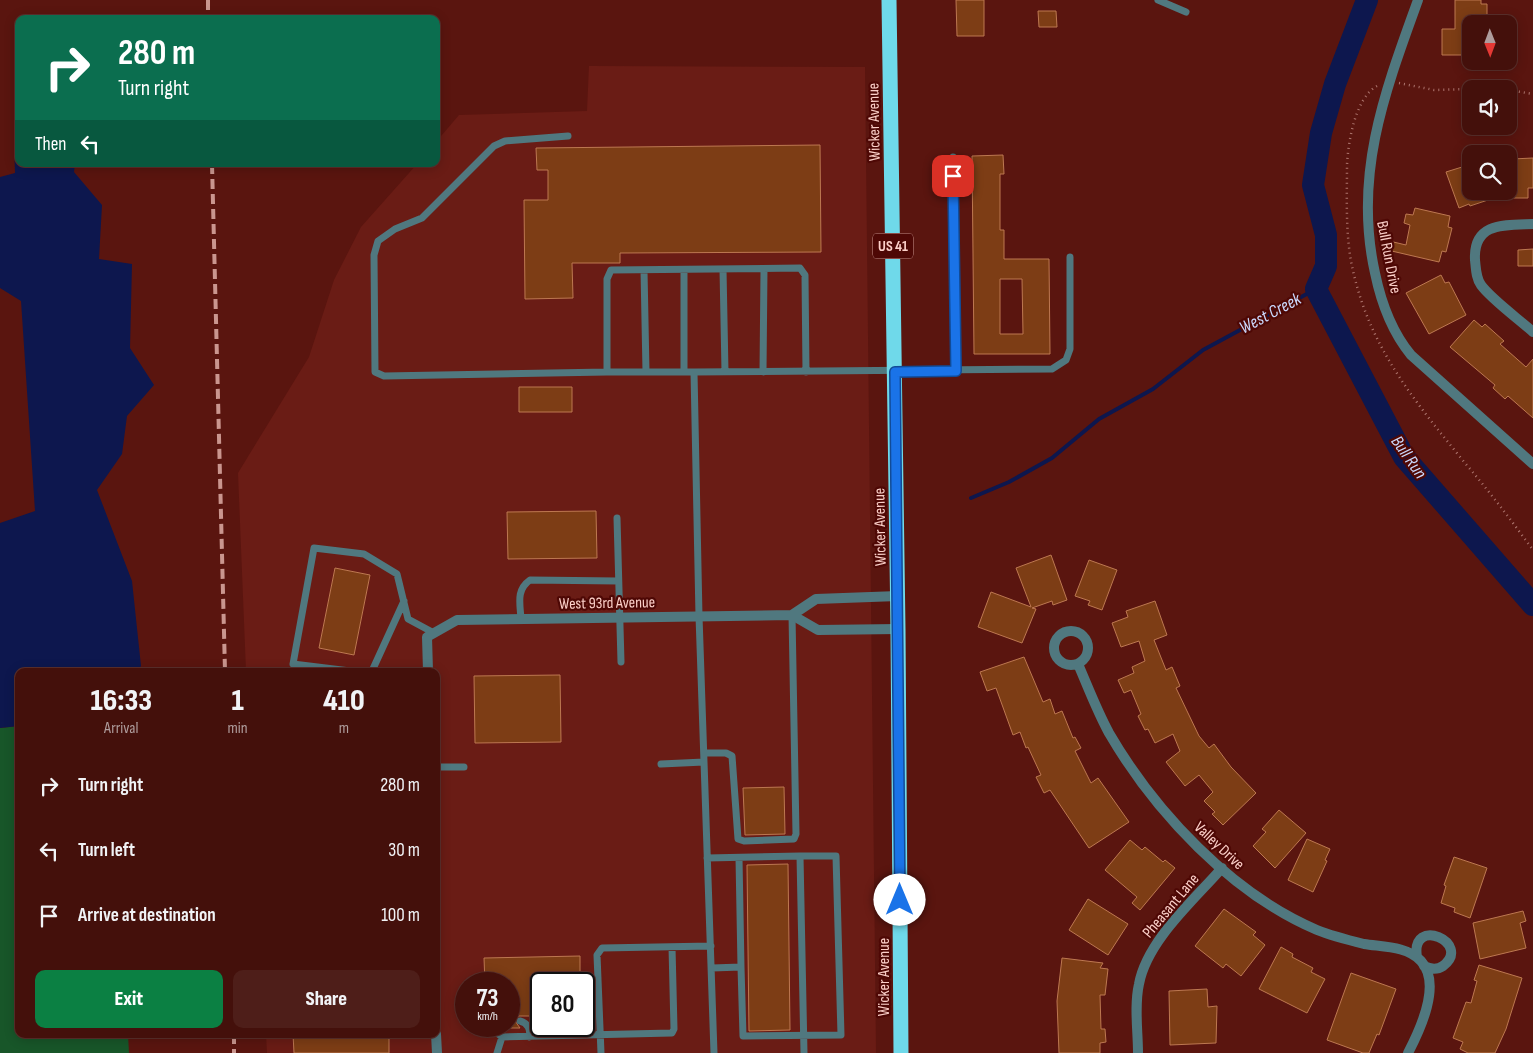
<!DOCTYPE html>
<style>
:root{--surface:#44100b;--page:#4e1e19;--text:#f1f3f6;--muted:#af9d9d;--line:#5c302c;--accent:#0b8043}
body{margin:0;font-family:"Sofia Sans Condensed",sans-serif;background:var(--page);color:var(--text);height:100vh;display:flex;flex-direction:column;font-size:19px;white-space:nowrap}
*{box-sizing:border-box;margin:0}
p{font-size:16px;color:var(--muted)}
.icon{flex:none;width:28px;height:28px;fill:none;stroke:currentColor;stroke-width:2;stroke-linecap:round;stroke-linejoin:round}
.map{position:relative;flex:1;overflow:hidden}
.side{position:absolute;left:15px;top:668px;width:425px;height:370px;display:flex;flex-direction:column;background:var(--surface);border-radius:10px;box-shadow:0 2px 12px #0003,0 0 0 1px var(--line)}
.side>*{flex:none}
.hud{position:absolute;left:15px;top:15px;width:425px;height:152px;border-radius:10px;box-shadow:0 2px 12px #0003,0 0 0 1px var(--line);background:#0b6e4f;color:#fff;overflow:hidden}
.needle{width:32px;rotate:179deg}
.buttons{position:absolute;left:1462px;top:15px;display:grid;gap:10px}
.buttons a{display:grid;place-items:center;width:55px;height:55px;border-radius:10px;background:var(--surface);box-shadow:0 2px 12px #0003,0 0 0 1px var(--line);font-size:25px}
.speed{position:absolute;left:455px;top:972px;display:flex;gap:10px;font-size:25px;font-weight:700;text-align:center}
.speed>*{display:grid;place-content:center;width:65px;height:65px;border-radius:50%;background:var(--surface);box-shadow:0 2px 12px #0003,0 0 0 1px var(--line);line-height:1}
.speed small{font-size:12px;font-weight:400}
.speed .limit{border:2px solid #111;border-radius:8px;background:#fff;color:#111}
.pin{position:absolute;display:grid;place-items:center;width:42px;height:42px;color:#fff;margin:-21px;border-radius:10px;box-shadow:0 2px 8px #0006}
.me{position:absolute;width:55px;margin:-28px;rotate:0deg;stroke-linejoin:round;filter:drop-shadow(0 0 4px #0008)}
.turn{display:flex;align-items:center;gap:18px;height:105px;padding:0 20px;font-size:22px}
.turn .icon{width:65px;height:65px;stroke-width:2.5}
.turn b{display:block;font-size:35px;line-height:42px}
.then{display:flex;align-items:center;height:48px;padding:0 20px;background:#0003;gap:10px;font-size:19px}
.eta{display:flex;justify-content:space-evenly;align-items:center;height:85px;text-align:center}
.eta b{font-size:30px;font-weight:800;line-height:35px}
.cta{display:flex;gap:10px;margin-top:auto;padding:10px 20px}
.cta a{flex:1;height:58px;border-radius:10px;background:var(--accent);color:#fff;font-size:20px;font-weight:800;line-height:58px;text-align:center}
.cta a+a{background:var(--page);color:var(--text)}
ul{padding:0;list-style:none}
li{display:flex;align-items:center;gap:15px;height:65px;padding:0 20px}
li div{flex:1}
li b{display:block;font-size:19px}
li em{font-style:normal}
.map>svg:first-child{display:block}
</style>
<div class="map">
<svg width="1533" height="1053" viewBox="0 0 1533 1053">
<rect width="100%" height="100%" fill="#5a150f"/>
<!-- built -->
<path fill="#6a1c15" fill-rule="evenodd" d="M589 66 865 67 876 1053H267L266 1034H436V671H246L238 473 309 357 334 280 361 227 417 164H436V142L459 115 587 111ZM466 984H509V1026H466ZM541 984H584V1026H541Z"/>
<!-- green -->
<path fill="#185629" d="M19 726V1034H128L129 1053H0V728Z"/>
<!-- water -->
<path fill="#0d174e" d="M19 133V164H75L74 172 102 205 99 259 132 264 130 348 154 385 127 416 122 454 97 490 132 581 141 666 137 671H19V726L0 728V523L35 511 21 301 0 288V177L15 173 14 142Z"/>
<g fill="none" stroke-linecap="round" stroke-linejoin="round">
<!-- stream -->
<path stroke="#0d174e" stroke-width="4" d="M971 498 1009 482 1052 458 1099 419 1153 389 1203 350 1316 289"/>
<!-- river -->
<path stroke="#0d174e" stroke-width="22" d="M1367 0 1335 84 1321 133 1313 185 1326 235V266L1316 289 1404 457 1533 605"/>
</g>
<!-- building -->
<path fill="#7d3d15" stroke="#bd7851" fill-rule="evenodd" d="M956 0H984V36H957Z
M1455 0H1481V4H1487V20H1471V55H1442V29H1455Z
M1038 11H1056L1057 27H1039Z
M820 145 821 252 620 253V263H572L573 298 525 299 524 200H548V170H537L536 148Z
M1003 155 1004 174H1000V230H1004V259H1049L1050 354H974L972 156ZM1000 279H1022L1023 334H1000Z
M1533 158V188H1528V198H1513L1512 159Z
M1462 167 1463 170 1471 167V191H1508L1509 193 1470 206 1469 204 1459 208 1446 172Z
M1415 208 1450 216 1448 227 1452 228 1446 252 1442 251 1439 262 1383 249 1385 240 1406 245 1410 225 1404 223 1406 214 1413 215Z
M1533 249V266H1518V250Z
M1441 275 1445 283 1449 282 1466 315 1429 334 1406 293Z
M1474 320 1482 327 1485 324 1504 341 1500 344 1526 367 1533 359V418L1508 396 1505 399 1493 388 1495 385 1450 347Z
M519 387H572V412H519Z
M596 511 597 558 508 559 507 512Z
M1051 555 1067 600 1053 605 1052 601 1032 608 1036 609 1022 643 978 627 991 592 1031 607 1016 568Z
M1089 560 1117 570 1102 610 1088 605 1090 601 1075 596Z
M335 568 370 575 354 655 319 648Z
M1155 601 1167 635 1154 640 1166 670 1172 667 1180 686 1176 688 1199 736 1209 748 1214 744 1231 767 1256 793 1223 825 1212 814 1215 812 1204 801 1213 792 1199 775 1185 786 1166 762 1180 751 1173 734 1155 743 1148 729 1145 730 1138 716 1141 714 1131 690 1124 693 1118 680 1134 673 1132 667 1145 661 1139 641 1121 647 1112 623 1128 617 1126 611Z
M1024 657 1043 702 1050 699 1055 714 1062 711 1073 738 1075 737 1081 748 1075 751 1091 783 1098 778 1129 822 1089 848 1050 790 1044 793 1036 777 1041 775 1028 747 1026 748 1020 732 1013 735 996 688 987 691 980 672Z
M560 675 561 742 475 743 474 676Z
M784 787 785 834 745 835 743 788Z
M1279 810 1306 833 1275 868 1253 846 1266 832 1262 829Z
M1307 839 1330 849 1325 860 1327 861 1313 892 1288 880Z
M1130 840 1142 850 1145 847 1163 862 1165 860 1175 868 1140 910 1132 903 1137 897 1105 870Z
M1454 857 1487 868 1470 918 1454 912 1455 908 1441 903 1446 886 1444 885Z
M788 864 790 1030 749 1031 747 865Z
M1088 899 1128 924 1108 955 1069 930Z
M1224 909 1256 932 1253 935 1265 945 1241 976 1226 964 1223 968 1195 946Z
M1523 911 1526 921 1520 923 1526 948 1480 959 1473 923Z
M1281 947 1293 954 1292 957 1313 968 1311 972 1325 979 1307 1013 1259 989Z
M580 956V984H541V1016H519L515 1021 520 1028H509V984H485L484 958Z
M1062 958 1103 963 1100 968 1108 969 1105 995H1100L1101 1029H1105L1106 1042 1100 1043V1053H1059L1057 1001Z
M1479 965 1522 978 1506 1029 1495 1053H1468L1460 1049 1463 1042 1453 1038 1466 1002 1471 1003 1477 981 1474 980Z
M1351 973 1396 989 1379 1035 1377 1034 1369 1053H1363L1327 1040Z
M1207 989 1208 1007 1217 1006 1216 1043 1170 1045 1169 991Z
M293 1034H389V1053H294Z"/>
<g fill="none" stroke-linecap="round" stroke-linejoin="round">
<!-- path -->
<path stroke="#ae766f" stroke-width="2.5" stroke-dasharray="1 4" stroke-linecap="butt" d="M1399 83 1434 90 1471 89
M1377 86C1355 98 1348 143 1347 165 1347 202 1345 240 1354 275 1372 351 1417 404 1465 463 1489 491 1511 520 1533 550
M1487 89H1497
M1509 90 1533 94"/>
<!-- lane -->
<path stroke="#50787f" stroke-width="7" d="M1158 0 1186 12
M568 136 505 141 494 146 422 218 395 229 378 241 374 255 375 372 384 376 607 372
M953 157 956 371
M723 269 725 372
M644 270 646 372
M684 372V270
M694 372H607V279L611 270 800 268 805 275 806 372
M763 372 764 269
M617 518 621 662
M521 619C520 603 516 590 530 580L618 581
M350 671 293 664 314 548 364 554 397 574 408 619 434 633
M372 671 404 601
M704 753H726L732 756 738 839 744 841 794 839 796 834 792 615
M661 764 704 762
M436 767H464
M707 858 800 856 804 1053
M741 967 743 1036 841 1035 836 856H800
M712 968 741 967 739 858
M520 1021C528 1023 531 1030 529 1037
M496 1026V1032L502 1037 672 1033 674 1029 672 947
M497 1053 502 1037
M601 1053 597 955 602 948 711 946
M714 1053 699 616 694 372 1052 369 1066 360 1070 349V257"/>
<!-- street -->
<path stroke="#50787f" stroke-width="10" d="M1418 0C1385 91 1353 175 1375 273 1381 302 1392 332 1411 355L1533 464
M1533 224C1505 225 1473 222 1475 260 1476 269 1476 278 1481 285 1491 299 1520 320 1533 332
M792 615 816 599 898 596
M1054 648a17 17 0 1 1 34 0a17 17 0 1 1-34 0Z
M1078 664C1088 687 1097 711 1109 733 1155 812 1232 894 1317 930 1332 936 1348 940 1364 944 1383 947 1407 946 1421 961 1442 984 1420 1030 1408 1053
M428 671 427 637 457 620 792 615 818 630 898 629
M1417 957C1410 915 1473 943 1443 966 1437 970 1430 969 1424 966
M436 1034 437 1053
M1138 1053C1138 1031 1134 1006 1139 984 1147 941 1193 901 1222 868"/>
<!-- highway -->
<path stroke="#6fd9ea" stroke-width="15" d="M889 0 898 629 901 1053"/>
<!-- rail -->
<path stroke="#ca968f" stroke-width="4" stroke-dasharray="10 5" stroke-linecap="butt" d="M208 0V19
M212 164 225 671
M234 1034V1053"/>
</g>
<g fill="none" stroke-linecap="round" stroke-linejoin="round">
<defs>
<path id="route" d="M900 900 895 372 956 371 953 176"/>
</defs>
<!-- route casing -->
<use href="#route" stroke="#114b97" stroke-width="12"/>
<!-- route -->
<use href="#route" stroke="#1a73e8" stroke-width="9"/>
</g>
<g text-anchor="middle" stroke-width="4.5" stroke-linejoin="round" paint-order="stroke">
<!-- shield labels -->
<rect fill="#4e0805" stroke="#c8948e" stroke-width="1" x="873" y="233.5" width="40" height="25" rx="4"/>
<g font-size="15" font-weight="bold" fill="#fcd0c9">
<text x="893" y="251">US 41</text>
</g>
<!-- street labels -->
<g font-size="16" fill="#fcd0c9" stroke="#4e0805">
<text transform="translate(873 122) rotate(-91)" y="6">Wicker Avenue</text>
<text transform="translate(1390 257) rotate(79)" y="6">Bull Run Drive</text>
<text transform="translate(879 527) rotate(-91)" y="6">Wicker Avenue</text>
<text transform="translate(607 602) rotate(-1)" y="6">West 93rd Avenue</text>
<text transform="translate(1220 845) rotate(43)" y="6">Valley Drive</text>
<text transform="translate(1170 905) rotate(-50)" y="6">Pheasant Lane</text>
<text transform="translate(883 977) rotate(-90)" y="6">Wicker Avenue</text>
</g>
<!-- water labels -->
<g font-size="18" font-style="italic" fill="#cbd9fd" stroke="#4e0805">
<text transform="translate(1270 313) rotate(-28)" y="6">West Creek</text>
<text transform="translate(1409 457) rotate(55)" y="6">Bull Run</text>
</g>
</g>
</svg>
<div class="buttons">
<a><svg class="needle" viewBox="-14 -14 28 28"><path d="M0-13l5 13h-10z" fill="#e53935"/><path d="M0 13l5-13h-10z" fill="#af9d9d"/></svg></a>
<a><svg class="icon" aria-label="sound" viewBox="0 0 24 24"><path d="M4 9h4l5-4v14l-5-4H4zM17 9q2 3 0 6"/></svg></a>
<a><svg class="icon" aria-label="search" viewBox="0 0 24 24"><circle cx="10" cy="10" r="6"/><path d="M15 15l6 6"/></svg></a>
</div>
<div class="speed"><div>73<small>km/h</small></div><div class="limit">80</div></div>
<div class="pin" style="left:953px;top:176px;background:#d93025"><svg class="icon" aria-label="arrive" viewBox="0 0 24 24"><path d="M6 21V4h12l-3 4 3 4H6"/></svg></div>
<svg class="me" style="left:900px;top:900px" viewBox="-20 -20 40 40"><circle r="19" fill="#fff"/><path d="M0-13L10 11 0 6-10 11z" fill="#1a73e8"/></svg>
<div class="hud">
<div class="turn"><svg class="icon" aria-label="right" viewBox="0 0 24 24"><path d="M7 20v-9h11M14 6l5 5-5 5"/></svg><div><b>280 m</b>Turn right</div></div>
<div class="then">Then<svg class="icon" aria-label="left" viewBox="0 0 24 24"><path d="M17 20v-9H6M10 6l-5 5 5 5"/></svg></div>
</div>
<section class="side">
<div class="eta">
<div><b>16:33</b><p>Arrival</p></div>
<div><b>1</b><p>min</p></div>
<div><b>410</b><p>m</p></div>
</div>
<ul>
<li><svg class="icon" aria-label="right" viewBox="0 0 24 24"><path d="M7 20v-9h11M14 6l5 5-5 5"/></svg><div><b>Turn right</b></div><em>280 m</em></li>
<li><svg class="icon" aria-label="left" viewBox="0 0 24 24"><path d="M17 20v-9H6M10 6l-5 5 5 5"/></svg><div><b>Turn left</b></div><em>30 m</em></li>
<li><svg class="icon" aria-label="arrive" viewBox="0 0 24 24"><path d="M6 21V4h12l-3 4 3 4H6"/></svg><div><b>Arrive at destination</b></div><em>100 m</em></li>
</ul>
<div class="cta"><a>Exit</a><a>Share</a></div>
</section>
</div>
